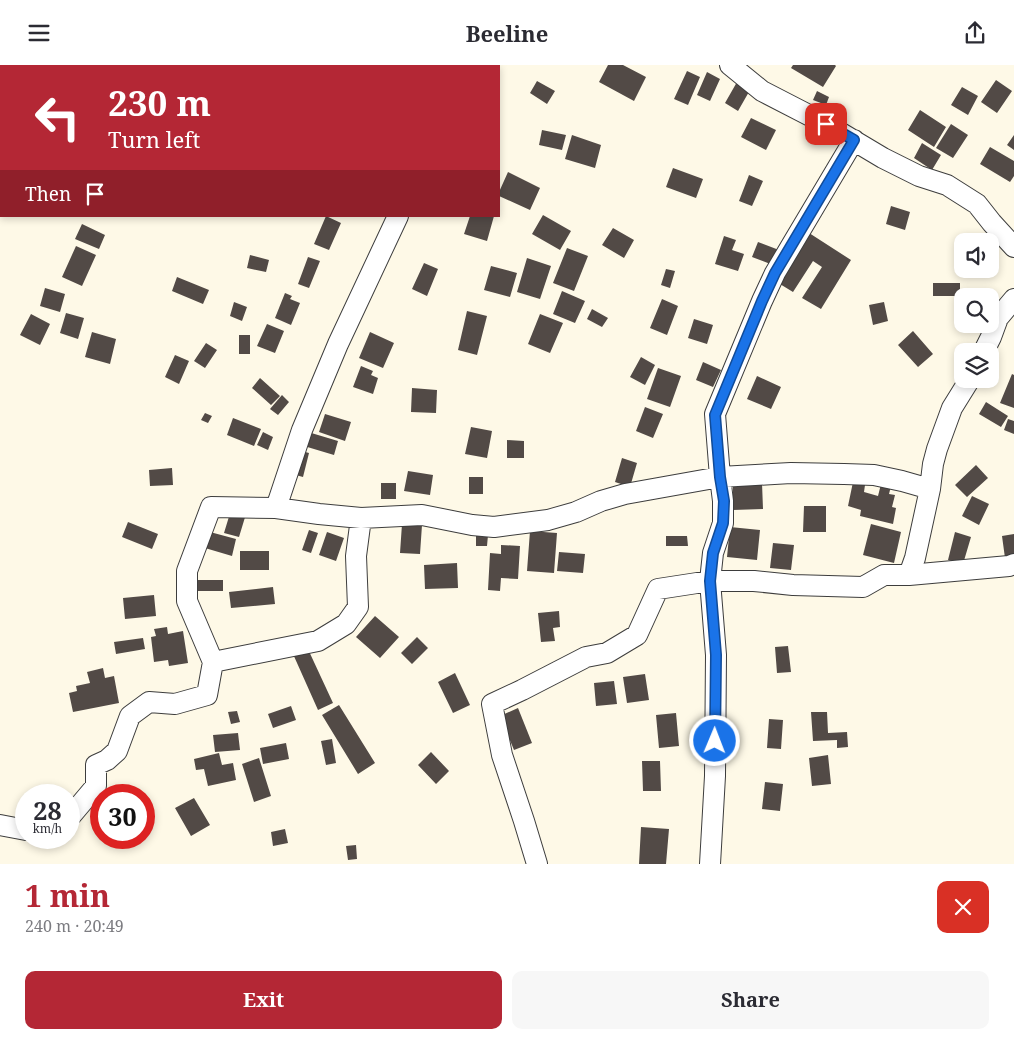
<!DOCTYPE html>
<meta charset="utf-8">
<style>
:root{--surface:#fff;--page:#f7f7f7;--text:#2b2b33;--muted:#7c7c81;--accent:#b42735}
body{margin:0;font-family:"Noto Serif",serif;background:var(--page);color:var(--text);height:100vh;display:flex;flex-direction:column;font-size:19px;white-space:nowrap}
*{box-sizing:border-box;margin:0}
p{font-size:16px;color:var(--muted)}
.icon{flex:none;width:28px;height:28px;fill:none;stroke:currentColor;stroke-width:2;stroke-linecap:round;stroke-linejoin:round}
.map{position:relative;height:799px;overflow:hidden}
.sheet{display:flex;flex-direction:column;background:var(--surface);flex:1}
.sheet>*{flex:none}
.guide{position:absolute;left:0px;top:0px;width:500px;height:152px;box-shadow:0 2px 8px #0003;background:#b42735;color:#fff;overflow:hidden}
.controls{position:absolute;left:954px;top:168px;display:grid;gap:10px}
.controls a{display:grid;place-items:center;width:45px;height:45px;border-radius:10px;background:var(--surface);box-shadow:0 2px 8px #0003;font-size:25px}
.speed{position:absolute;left:15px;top:719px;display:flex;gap:10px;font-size:25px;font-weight:700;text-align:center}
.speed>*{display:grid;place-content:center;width:65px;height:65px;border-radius:50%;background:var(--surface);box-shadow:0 2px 8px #0003;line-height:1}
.speed small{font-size:12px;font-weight:400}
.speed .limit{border:8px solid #d22;background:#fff;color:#111}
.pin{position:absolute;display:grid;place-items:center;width:42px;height:42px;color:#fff;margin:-21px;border-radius:10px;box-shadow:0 2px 8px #0006}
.me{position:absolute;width:55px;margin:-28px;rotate:1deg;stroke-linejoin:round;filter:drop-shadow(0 0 4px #0008)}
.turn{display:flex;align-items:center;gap:18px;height:105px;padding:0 25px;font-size:22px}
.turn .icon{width:65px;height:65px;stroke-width:2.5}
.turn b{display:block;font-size:35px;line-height:42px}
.then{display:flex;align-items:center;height:48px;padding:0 25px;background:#0003;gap:10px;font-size:19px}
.round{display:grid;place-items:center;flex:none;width:52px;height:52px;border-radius:10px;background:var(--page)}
.summary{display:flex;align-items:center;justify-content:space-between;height:85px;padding:0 25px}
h1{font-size:30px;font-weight:700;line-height:38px;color:var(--accent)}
.button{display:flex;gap:10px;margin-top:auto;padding:10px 25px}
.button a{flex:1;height:58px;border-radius:10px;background:var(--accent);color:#fff;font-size:20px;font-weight:700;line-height:58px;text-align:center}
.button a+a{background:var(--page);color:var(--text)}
header{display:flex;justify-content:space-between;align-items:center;height:65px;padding:0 25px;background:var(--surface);font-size:22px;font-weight:700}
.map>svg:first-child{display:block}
</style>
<header><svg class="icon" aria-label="menu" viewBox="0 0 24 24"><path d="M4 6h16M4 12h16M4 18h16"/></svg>Beeline<svg class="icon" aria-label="share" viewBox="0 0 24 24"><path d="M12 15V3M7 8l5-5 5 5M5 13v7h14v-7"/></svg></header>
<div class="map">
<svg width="1014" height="799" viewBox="0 0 1014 799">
<rect width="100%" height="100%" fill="#fef9e7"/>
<!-- building -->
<path fill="#524a46" d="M608 0H623L646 12 634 36 599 17Z
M793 0H835L836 1 823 22 791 3Z
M687 6 700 12 688 40 674 34Z
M707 7 720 14 710 36 697 30Z
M996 15 1012 26 997 48 981 37Z
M537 16 555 26 547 39 530 28Z
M737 17 750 25 738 46 725 38Z
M962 22 978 31 968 50 951 40Z
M817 26 829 32 826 40 813 35Z
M920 45 946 62 934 82 908 65Z
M751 53 776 65 766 85 741 72Z
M951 59 968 70 953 93 936 83Z
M542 65 566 70 562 85 539 80Z
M572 70 601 80 595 103 565 94Z
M1014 70V85L1007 80Z
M922 78 941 90 932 105 914 93Z
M990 82 1014 96V111L1010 117 980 99Z
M673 103 703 114 696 133 666 122Z
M508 107 540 123 530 145 499 131V127Z
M749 110 763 116 752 141 739 136Z
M891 141 910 147 905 165 886 159Z
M543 150 571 166 560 185 532 169Z
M326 151 341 158 329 185 314 179Z
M470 151H494L487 176 464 169Z
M82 159 105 170 99 184 75 174Z
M613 163 634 175 624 193 602 180Z
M806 166 851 195 821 244 802 233 822 202 813 196 793 227 775 216Z
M724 171 736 175 732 185 744 189 738 206 715 199Z
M758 177 779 185 773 200 752 192Z
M76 181 96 190 82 221 62 212Z
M567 183 588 191 574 226 553 218Z
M250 190 269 195 266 207 247 203Z
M308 192 320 196 309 223 298 219Z
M527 193 551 201 540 234 517 227Z
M424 198 438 204 427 231 412 224Z
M491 201 517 208 510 232 484 225Z
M666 204 675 206 670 223 661 220Z
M177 212 209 225 203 239 172 226Z
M933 218H960V231H933Z
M45 223 65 229 60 247 40 241Z
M562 226 585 236 575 258 553 249Z
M285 228 292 231 290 234 300 238 291 260 275 253Z
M662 234 678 241 667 270 650 263Z
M234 237 247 242 242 256 230 251Z
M884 237 888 256 873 260 869 240Z
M592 244 608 253 602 262 587 254Z
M467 246 487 251 477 290 458 285Z
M66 248 84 253 78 274 60 268Z
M31 249 50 259 40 280 20 270Z
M540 249 563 258 550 288 528 279Z
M694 254 713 260 707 279 688 273Z
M267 259 284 266 275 288 257 281Z
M913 266 933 289 918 302 898 280Z
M92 267 116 274 110 299 85 292Z
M370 267 394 278 383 303 359 293Z
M239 270H250V289H239Z
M206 278 217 285 205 303 194 296Z
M175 290 189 296 179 319 165 312Z
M641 292 655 300 645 320 630 312Z
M703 297 721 305 713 322 696 315Z
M361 301 373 306 371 310 378 313 373 329 353 322Z
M658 303 681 311 670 342 647 334Z
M1012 309 1014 310V343L1000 338Z
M757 311 781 322 771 344 747 334Z
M260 313 280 331 271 340 252 323Z
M412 323 437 325 436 348 411 347Z
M282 330 289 337 278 350 270 344Z
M986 337 1008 351 1001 362 979 349Z
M645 342 663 349 653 373 636 366Z
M205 348 212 351 208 358 201 355Z
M325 349 351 357 345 376 319 367Z
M233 353 261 364 254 381 227 370Z
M1008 354 1014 356V369L1004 365Z
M471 362 492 366 487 393 465 389Z
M263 367 273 372 268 385 257 380Z
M308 367 338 376 334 390 304 381Z
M507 375 524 376V393H507Z
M298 385 309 388 303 412 292 409Z
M622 393 637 398 630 422 615 417Z
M976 400 988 413 967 432 955 420Z
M172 403 173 420 150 421 149 405Z
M408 406 433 410 430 430 404 426Z
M469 412H483V429H469Z
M853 417 865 420 864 427 878 431 881 419 891 421 889 429 895 430 892 442 896 443 893 459 860 451 861 445 848 441Z
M381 418H396V434H381Z
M762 418 763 444 733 445V419Z
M972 431 989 439 979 460 962 451Z
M804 441H826V467H803Z
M231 445 246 449 239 472 224 468Z
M128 457 158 469 152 484 122 472Z
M402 459 422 460 420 489 400 488Z
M871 459 901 467 894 498 863 490Z
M730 462 760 465 757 495 727 492Z
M309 465 318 468 311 488 302 485Z
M530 466 557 468 554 508 527 506Z
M210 467 236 474 232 491 205 483Z
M327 467 344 473 336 496 319 490Z
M955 467 971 472 963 499 948 495Z
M1014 469V492L1005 493 1002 471Z
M476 470H488L487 481H476Z
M666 471H687L688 481H666Z
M773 478 794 480 791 505 770 503Z
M501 480 520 481 518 514 501 513 500 526 488 525 490 488 501 489Z
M240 486H269V505H240Z
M559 487 585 489 583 508 557 506Z
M457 498 458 523 425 524 424 500Z
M198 515H223V526H198Z
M273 522 275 539 231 543 229 527Z
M154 530 156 551 125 554 123 533Z
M559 546 560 562 553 563 555 576 541 577 538 548Z
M375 551 399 572 380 593 356 572Z
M167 562 168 569 183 566 188 598 169 601 168 595 154 597 151 572 156 571 154 564Z
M417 572 428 583 412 599 401 588Z
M143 573 145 584 116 589 114 577Z
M788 581 791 607 777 608 775 582Z
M307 582 333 638 318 645 293 589Z
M103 603 105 613 114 611 119 638 73 647 69 628 77 626 76 621 90 618 87 607Z
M455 608 470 640 453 648 438 617Z
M645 609 649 635 627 638 623 612Z
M614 616 617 639 596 641 594 618Z
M339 640 375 698 358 709 322 650Z
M291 641 296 655 273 663 268 649Z
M518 643 532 678 514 685 500 651Z
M237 646 240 657 231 659 228 647Z
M811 647H827L828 668 847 667 848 682 837 683V675L813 676Z
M676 648 679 681 659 683 656 650Z
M769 654 783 655 781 684 767 683Z
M238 668 240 685 215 687 213 670Z
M332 674 336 698 326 700 321 676Z
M286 678 289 694 263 699 260 683Z
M431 687 449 706 436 719 418 700Z
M219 688 222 700 233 698 236 715 208 721 204 704 196 705 194 694Z
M828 690 831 719 812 721 809 693Z
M259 693 271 731 254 737 242 699Z
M642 696H660L661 726H643Z
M765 717 783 719 780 746 762 744Z
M194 733 210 760 191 771 175 743Z
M641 762 669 764 666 799H639Z
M285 764 288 778 273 781 271 767Z
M356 780 357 794 348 795 346 781Z"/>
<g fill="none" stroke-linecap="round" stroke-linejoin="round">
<defs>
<path id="minor" d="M730 0 762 26 826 59 883 93 919 111 947 120 977 139 992 158 1014 182
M249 1 250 0
M984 286 991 272 998 253 1014 234
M276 443 319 449 361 453 422 450 472 460 494 462 548 455 576 447 601 436 625 429 720 412 791 408 844 409 874 410 902 416 930 424
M909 510 915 493 930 424 933 399 937 384 952 343 970 314
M213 597 318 576 346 559 358 542 356 491 361 453
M69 753 96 721V700L107 695 117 686 130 651 149 637 175 639 207 630 213 597 187 536V506L211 442 276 443 302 365 338 279 398 151
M0 760 26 765
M537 799 524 756 502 690 492 639 522 625 586 592 607 588 637 570 658 524 710 516H754L793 520 863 522 884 510H909L1009 501 1014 499
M710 799 715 711 716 590 710 516 713 488 723 458V436L720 412 715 349 762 236 775 208 854 75"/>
</defs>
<!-- minor casing -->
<use href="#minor" stroke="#3d3d3d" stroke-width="22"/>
<!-- minor -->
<use href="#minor" stroke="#fff" stroke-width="20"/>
</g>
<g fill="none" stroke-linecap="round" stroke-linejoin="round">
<defs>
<path id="route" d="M715 676 716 590 710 516 713 488 723 458 724 436 720 412 715 350 762 236 775 208 854 75 826 59"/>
</defs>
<!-- route casing -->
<use href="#route" stroke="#114b97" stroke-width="12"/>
<!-- route -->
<use href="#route" stroke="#1a73e8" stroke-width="9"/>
</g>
</svg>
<div class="controls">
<a><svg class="icon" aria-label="sound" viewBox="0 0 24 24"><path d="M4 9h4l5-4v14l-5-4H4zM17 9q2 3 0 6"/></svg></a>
<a><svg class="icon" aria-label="search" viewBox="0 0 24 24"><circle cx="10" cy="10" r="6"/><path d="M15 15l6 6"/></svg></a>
<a><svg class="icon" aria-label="layers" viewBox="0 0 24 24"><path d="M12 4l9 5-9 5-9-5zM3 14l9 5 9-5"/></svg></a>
</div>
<div class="speed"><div>28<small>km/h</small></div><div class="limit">30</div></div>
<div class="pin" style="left:826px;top:59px;background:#d93025"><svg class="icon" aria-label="arrive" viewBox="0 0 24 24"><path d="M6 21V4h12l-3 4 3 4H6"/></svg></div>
<svg class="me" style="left:715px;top:676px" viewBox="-20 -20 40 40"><circle r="17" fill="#1a73e8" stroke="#fff" stroke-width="3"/><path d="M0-11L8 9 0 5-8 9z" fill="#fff"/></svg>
<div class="guide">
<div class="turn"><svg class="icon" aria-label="left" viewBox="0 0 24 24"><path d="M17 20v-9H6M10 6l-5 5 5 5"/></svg><div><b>230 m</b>Turn left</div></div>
<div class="then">Then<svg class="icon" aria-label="arrive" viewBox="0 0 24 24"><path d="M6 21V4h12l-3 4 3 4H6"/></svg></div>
</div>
</div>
<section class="sheet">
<div class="summary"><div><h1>1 min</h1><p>240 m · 20:49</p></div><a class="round" style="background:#d93025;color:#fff"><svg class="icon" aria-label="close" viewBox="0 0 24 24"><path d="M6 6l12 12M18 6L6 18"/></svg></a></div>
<div class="button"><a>Exit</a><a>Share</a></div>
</section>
